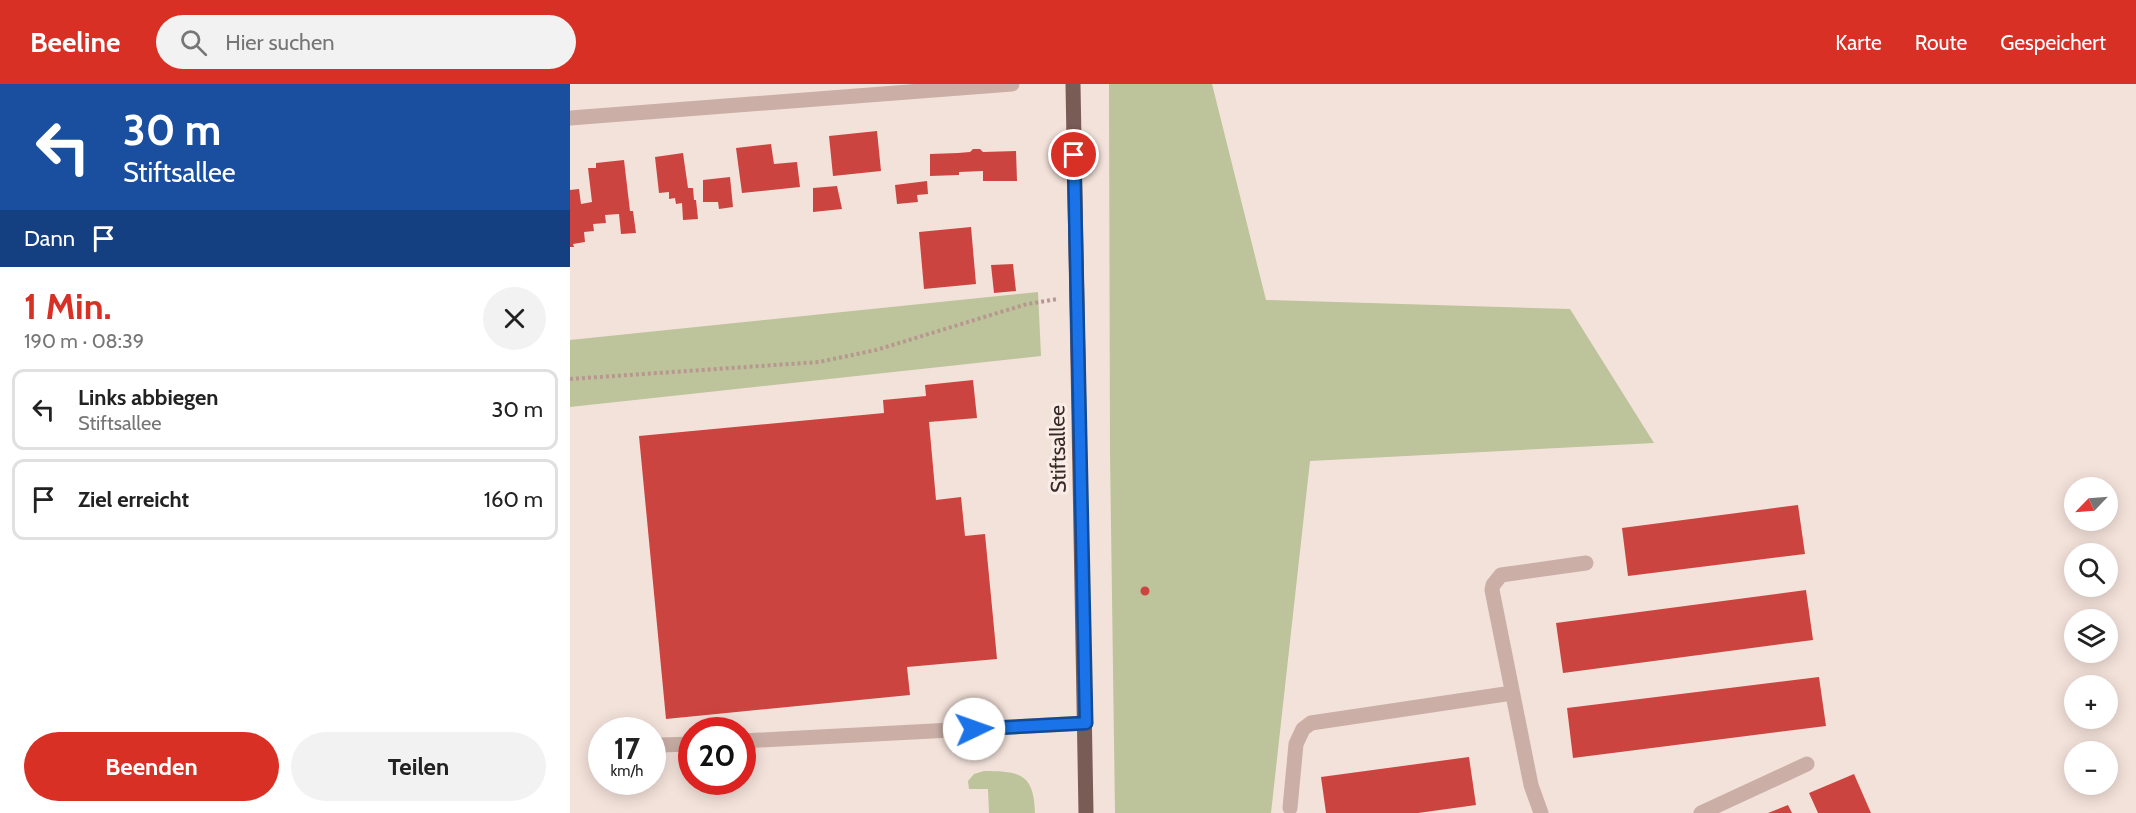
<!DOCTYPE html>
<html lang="de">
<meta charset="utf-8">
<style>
:root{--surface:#fff;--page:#f2f2f2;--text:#222;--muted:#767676;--line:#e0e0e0;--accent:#d93025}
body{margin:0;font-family:Cabin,sans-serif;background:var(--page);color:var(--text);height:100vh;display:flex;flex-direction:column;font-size:22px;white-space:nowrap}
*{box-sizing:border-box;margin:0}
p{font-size:20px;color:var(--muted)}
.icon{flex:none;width:33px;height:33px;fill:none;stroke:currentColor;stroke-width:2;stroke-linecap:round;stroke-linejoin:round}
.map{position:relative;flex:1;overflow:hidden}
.panel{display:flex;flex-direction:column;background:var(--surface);width:570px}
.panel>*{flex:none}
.guide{background:#1a4fa0;color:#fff;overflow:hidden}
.needle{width:39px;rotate:245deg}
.buttons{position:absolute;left:1494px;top:393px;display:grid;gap:12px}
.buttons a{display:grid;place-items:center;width:54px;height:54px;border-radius:50%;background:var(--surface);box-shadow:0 3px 15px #0003;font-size:30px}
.speed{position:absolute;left:18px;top:633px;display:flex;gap:12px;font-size:30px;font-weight:700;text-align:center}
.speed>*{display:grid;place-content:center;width:78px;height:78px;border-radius:50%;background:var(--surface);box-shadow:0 3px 15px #0003;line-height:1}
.speed small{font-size:15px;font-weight:400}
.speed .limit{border:9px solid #d22;background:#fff;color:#111}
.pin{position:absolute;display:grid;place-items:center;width:51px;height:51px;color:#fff;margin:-26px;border:3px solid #fff;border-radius:50%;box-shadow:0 2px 6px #0007}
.me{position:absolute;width:66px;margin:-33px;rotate:87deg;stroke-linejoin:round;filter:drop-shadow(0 0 4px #0008)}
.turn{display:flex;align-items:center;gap:21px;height:126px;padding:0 24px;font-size:27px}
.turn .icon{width:78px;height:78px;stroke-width:2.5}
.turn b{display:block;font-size:42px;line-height:51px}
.then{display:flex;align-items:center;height:57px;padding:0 24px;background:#0003;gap:12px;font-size:22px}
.round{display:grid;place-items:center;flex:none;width:63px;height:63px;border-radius:32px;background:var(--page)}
.head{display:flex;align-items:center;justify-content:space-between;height:102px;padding:0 24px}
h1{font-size:36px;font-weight:800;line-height:45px;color:var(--accent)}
.action{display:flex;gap:12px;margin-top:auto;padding:12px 24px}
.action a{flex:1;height:69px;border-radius:36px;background:var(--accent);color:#fff;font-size:24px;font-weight:800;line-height:69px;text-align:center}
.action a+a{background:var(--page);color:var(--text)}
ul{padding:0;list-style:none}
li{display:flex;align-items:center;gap:18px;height:81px;margin:0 12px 9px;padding:0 12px;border:3px solid var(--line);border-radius:12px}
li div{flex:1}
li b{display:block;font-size:22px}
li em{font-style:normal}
header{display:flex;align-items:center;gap:36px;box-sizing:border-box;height:84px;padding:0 30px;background:var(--accent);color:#fff}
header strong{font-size:28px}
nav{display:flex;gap:33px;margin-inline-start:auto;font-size:21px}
.search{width:420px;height:54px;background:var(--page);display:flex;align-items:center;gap:15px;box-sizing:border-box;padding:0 21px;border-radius:33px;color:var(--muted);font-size:22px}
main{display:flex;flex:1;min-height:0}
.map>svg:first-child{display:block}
</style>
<header>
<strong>Beeline</strong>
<div class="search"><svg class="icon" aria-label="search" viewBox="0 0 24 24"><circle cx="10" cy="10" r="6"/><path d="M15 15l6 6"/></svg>Hier suchen</div>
<nav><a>Karte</a><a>Route</a><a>Gespeichert</a></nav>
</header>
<main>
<section class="panel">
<div class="guide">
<div class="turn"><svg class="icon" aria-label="left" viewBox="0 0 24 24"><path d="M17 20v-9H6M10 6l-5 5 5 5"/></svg><div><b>30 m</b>Stiftsallee</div></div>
<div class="then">Dann<svg class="icon" aria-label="arrive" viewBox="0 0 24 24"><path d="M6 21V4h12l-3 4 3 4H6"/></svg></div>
</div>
<div class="head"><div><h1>1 Min.</h1><p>190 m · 08:39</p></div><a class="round"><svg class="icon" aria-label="close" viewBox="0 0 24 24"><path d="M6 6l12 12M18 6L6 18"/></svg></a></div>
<ul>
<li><svg class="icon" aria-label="left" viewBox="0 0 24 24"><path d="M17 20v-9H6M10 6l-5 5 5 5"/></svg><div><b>Links abbiegen</b><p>Stiftsallee</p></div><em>30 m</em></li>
<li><svg class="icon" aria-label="arrive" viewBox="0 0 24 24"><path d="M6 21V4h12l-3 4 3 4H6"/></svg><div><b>Ziel erreicht</b></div><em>160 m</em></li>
</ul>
<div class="action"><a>Beenden</a><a>Teilen</a></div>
</section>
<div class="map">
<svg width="1566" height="729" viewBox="0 0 1566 729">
<rect width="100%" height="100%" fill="#f3e2da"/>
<!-- green -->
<path fill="#bdc39a" d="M539 0H642L696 216 1000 225 1084 359 740 377 701 729H545L540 368Z
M468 208 471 272 0 323V256Z
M414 687C450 687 464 690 465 729H419L418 705H399L398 697 404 690Z"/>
<!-- building -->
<path fill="#cc4440" d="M307 47 311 87 263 92 259 52Z
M201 60 204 80 227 78 230 103 172 109 166 64Z
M403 65H410L413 68 446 67 447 97H413V87L389 88V91L360 92V70L388 69 400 68Z
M113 69 118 104H123L124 116H126L128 135 113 136 112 119 106 120 105 114 99 115V108L89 109 85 73Z
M54 76 60 127H63L66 149 51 150 49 130 35 131 36 139 23 140 24 147 14 148 15 158 3 160 4 163H0V106L9 105 11 120 22 118 18 84H26V79Z
M160 93 163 123 149 125 148 118H133V96Z
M357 97 358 110 347 111 348 118 327 120 325 101Z
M267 102 272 125 243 128V104Z
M401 143 406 200 354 205 349 148Z
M443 180 446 207 424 209 421 181Z
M403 296 407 334 359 338 366 416 391 413 395 452 415 450 427 575 337 583 340 611 96 635 69 352 314 329 313 316 356 312 355 301Z
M1228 421 1235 470 1058 492 1052 444Z
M570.5 507a4.5 4.5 0 1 1 9 0a4.5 4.5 0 1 1-9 0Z
M1236 506 1243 556 993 589 986 539Z
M1249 593 1256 642 1003 674 997 624Z
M899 673 906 721 848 729H756L751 693Z
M1284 690 1301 729H1248L1239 709Z
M1218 721 1222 729H1198Z"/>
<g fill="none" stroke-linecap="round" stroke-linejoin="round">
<!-- path -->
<path stroke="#b79890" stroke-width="4" stroke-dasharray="3 3" stroke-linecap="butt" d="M0 295 249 278 306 266 457 220 488 215"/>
<!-- minor -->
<path stroke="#cbafa6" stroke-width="15" d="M0 34 442 0
M172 657 516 639
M91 661 122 660
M720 724 726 660 733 645 741 639 942 609
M971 729 961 701 922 506 923 501 931 491 1016 479
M1131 729 1237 680"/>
<!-- major -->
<path stroke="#7a5c57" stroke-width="15" d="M503 0 516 729"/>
</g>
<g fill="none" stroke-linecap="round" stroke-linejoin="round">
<defs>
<path id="route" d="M404 645 516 639 504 71"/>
</defs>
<!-- route casing -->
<use href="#route" stroke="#114b97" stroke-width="15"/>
<!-- route -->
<use href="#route" stroke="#1a73e8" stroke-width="10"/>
</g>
<g text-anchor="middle" stroke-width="6" stroke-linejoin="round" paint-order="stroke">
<!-- street labels -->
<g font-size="21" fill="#372927" stroke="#faede7">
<text transform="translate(488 365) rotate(-91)" y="7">Stiftsallee</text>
</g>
</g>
</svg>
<div class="buttons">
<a><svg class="needle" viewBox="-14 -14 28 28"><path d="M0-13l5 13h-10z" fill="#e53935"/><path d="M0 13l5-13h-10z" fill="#767676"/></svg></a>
<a><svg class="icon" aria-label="search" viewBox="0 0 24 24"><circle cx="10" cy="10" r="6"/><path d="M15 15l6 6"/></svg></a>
<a><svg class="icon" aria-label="layers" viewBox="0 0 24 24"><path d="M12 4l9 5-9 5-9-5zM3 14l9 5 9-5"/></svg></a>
<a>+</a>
<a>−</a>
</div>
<div class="speed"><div>17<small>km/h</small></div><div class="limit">20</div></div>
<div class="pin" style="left:504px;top:71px;background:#d93025"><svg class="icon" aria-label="arrive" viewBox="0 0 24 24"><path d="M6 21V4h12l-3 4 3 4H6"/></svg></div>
<svg class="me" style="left:404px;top:645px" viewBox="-20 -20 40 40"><circle r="19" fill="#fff"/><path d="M0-13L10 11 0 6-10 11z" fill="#1a73e8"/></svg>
</div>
</main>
